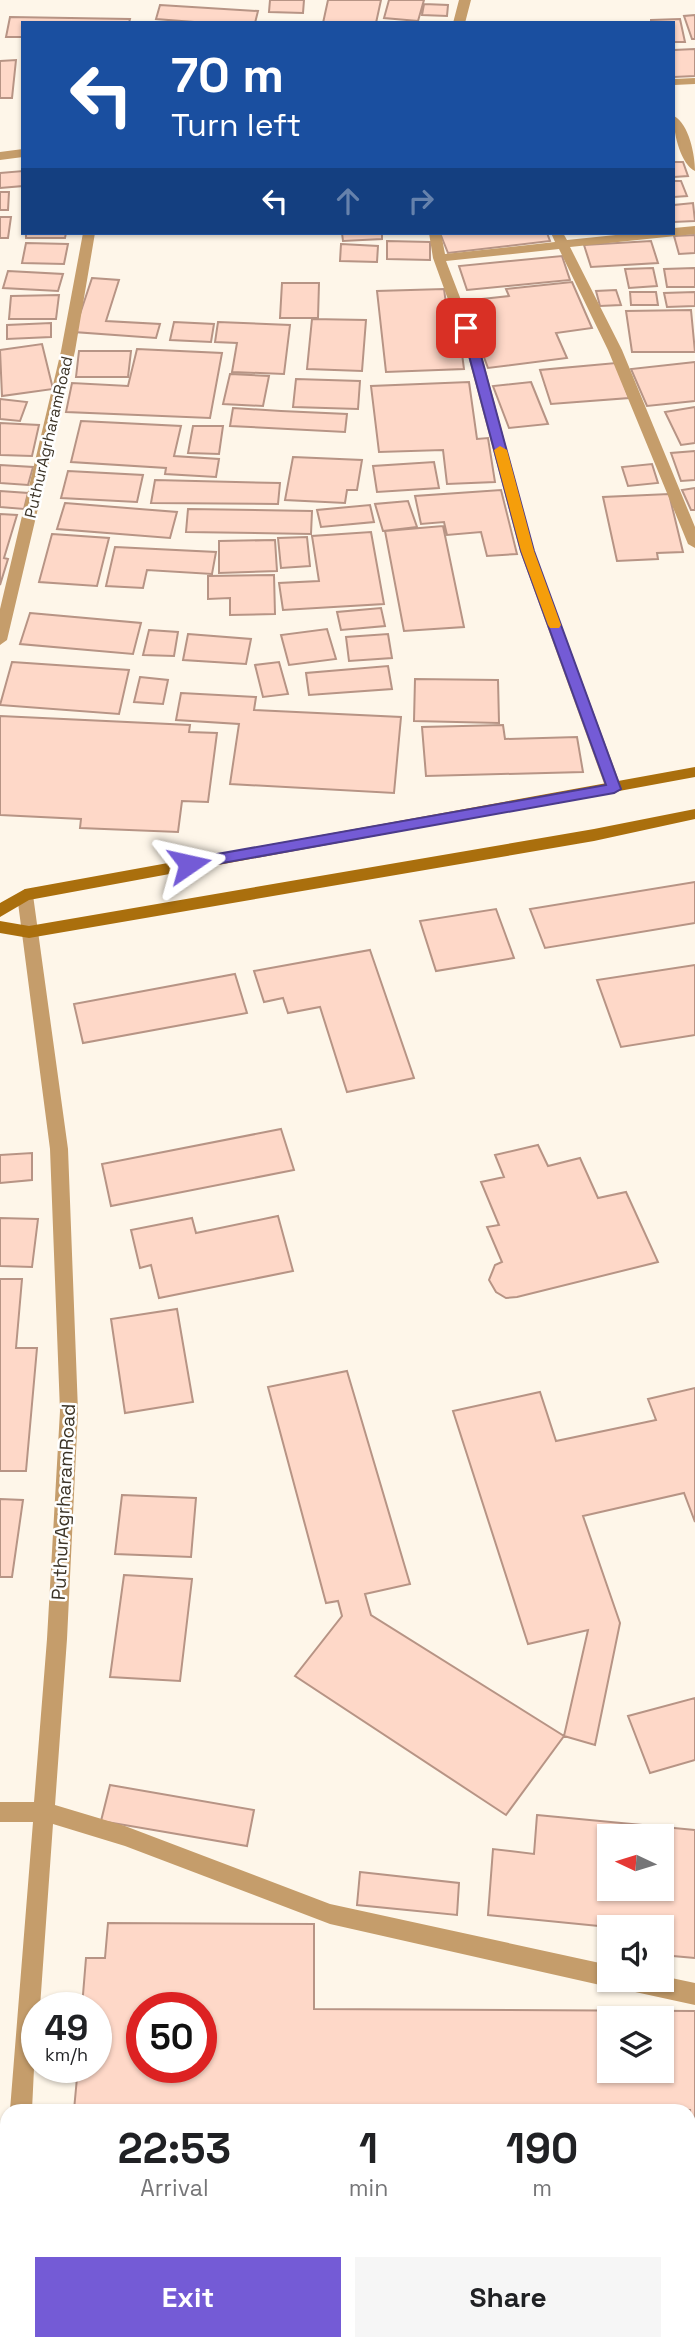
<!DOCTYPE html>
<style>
:root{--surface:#fff;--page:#f6f6f6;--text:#202124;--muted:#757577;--accent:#745bd6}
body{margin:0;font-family:"Space Grotesk",sans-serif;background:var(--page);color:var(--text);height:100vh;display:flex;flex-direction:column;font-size:26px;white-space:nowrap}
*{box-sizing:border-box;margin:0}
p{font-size:23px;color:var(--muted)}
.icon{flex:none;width:38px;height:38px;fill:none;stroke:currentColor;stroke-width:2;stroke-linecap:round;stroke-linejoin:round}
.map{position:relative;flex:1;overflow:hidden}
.drawer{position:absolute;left:0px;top:2104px;width:696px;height:247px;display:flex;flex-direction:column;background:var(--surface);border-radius:21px 21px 0 0;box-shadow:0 2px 5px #0004}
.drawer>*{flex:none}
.top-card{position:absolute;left:21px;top:21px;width:654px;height:214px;border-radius:0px;box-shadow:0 2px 5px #0004;background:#1a4fa0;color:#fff;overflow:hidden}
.needle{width:46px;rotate:274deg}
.tools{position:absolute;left:597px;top:1824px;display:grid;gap:14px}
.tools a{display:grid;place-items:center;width:77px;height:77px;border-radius:0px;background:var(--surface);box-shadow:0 2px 5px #0004;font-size:35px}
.speed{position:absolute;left:21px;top:1992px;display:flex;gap:14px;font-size:35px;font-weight:700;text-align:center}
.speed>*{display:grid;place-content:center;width:91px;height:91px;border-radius:50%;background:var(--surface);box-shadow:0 2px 5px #0004;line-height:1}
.speed small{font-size:18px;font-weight:400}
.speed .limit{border:10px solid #d22;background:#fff;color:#111}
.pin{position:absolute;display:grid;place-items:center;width:60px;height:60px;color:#fff;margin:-30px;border-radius:14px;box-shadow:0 4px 10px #0006}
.me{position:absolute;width:77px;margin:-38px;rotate:79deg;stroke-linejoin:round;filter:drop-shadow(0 0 5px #0008)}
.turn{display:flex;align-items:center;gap:24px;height:147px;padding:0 35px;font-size:32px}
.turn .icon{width:91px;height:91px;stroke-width:2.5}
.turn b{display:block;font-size:49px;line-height:60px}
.lanes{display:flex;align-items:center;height:66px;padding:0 35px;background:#0003;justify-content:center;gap:35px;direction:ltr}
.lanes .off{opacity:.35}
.eta{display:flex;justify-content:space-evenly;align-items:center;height:119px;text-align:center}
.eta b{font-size:42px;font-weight:700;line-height:49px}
.primary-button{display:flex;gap:14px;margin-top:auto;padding:14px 35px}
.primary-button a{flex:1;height:80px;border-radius:0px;background:var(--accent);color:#fff;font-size:28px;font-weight:700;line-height:80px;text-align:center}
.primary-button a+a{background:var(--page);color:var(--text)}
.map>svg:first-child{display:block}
</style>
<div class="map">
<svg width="695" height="2349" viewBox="0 0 695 2349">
<rect width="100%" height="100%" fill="#fef6e9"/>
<!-- building -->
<path fill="#fed8c8" stroke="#b79485" stroke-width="2" fill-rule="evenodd" d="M270 0H304L303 13 269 12Z
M328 0H381L376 23H323Z
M389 0H424L418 21 384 18Z
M424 4 448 5 447 16 422 15Z
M160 5 258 11 255 23H207L156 19Z
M695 15V39H692L684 16Z
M10 17 130 19 129 23H23V37H6Z
M680 19 685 42H674V23H651V20Z
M695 49V76L674 77V50Z
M16 60 12 98H0V61Z
M674 162H683L688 176 674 177Z
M23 171V186L0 188V173Z
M674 181H681L687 196 674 197Z
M0 192H9L8 210H0Z
M693 203 695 221 674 222V205Z
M0 217H11L8 238H0Z
M26 233H66L65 238H26Z
M342 233H414L382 234V239L343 241Z
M440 233H547L550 241 448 253Z
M695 235V253L679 254 674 236Z
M387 241 430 242V260L387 259Z
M651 241 658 263 591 267 584 245Z
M26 243 68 244 64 264 22 263Z
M341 244 378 246 377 262 340 261Z
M562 256 570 280 467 290 459 266Z
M653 268 657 286 629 288 625 269Z
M695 268V287H667L664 269Z
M8 271 63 274 58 291 3 288Z
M92 278 119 280 106 321 160 324 156 338 74 332Z
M572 282 592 328 556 333 567 358 488 368 463 301 509 296 506 289Z
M282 283H319L318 318H280Z
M444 289 452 347 461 346 464 369 386 372 377 291Z
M616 290 621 305 600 306 596 291Z
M630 292H656L658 305H631Z
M695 292V306L667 307 664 293Z
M59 295 56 319H9L11 296Z
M691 310 695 352H632L626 311Z
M312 319 366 320 362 371 307 369Z
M174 322 214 324 211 342 170 340Z
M218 322 290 325 284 374 232 372 237 343 215 342Z
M51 323V337L7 339V325Z
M42 344 53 389 2 396 0 350Z
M137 349 222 353 210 418 66 412 72 383 128 386Z
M79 351H131L128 377H76Z
M695 362V401L647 406 631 369Z
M616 363 629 398 551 404 540 370Z
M230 374 269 376 263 406 223 404Z
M296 379 360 381 358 409 293 407Z
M469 382 477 439 488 438 495 482 447 484 443 450 379 452 371 386Z
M531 382 548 424 509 428 493 386Z
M0 399 27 402 20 421 0 419Z
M695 407V443L681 445 665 412Z
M233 408 281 411 347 414 345 432 230 426Z
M81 421 181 426 174 456 219 459 216 477 165 474 166 468 71 462Z
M0 423 39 425 32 456 0 455Z
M193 426H223L219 454 188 453Z
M695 451V480L681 481 671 453Z
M293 457 362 460 357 490H347L345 503 285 500Z
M434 462 439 488 377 492 373 466Z
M652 464 658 483 628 486 622 467Z
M0 465 33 467 28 485 0 483Z
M68 471 143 475 137 502 61 498Z
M155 480 280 483 278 504 151 503Z
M695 488V510H691L682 490Z
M501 490 517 554 487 556 481 532 447 535 444 522 421 524 415 496Z
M0 491 28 493 24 509 0 507Z
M669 494 683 552 657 553 658 559 617 561 603 497Z
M408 501 417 527 383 531 375 504Z
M65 503 177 512 170 538 57 529Z
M370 505 374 522 321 527 317 510Z
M188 509 312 511 311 534 186 532Z
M0 514 17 515 4 558 8 559 0 585Z
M443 526 464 627 404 631 385 531Z
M371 532 384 604 283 610 279 583 319 581 312 536Z
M52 534 109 538 97 586 39 582Z
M307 537 310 566 281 568 278 538Z
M275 540 277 571 219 573V541Z
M115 547 216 552 212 574 147 570 143 588 106 586Z
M274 575 275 614 230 615V598L208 599V576Z
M381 608 385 626 341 630 337 612Z
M30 613 141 623 133 654 20 644Z
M327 629 336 659 289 665 281 635Z
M149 630 178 632 174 656 143 655Z
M188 634 251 639 246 664 183 660Z
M388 634 392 658 349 661 346 637Z
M12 662 129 670 119 714 0 705Z
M279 662 288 694 263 697 255 665Z
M388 666 392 689 309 695 306 673Z
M140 677 168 680 163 704 134 702Z
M415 679 498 680 499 723 414 721Z
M181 693 256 697 254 710 401 717 394 793 230 784 239 724 176 720Z
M0 716 190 725 189 732 217 733 208 802 182 801 178 832 80 828 81 819 0 815Z
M503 725 505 739 577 737 583 772 426 776 422 727Z
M695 882V923L545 948 530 909Z
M496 909 514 958 436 971 420 921Z
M370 950 414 1078 347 1092 320 1007 288 1013 283 998 264 1002 254 971Z
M695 965V1035L621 1047 597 980Z
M235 974 247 1013 83 1043 74 1004Z
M281 1129 294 1170 111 1206 102 1164Z
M538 1145 548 1166 580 1158 598 1198 626 1192 658 1262 517 1297 506 1298 496 1292 489 1280 495 1265 502 1262 487 1227 499 1225 481 1182 504 1177 495 1155Z
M32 1153V1180L0 1183V1155Z
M278 1216 293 1271 159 1298 151 1265 140 1268 131 1230 192 1218 196 1233Z
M0 1218 38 1219 32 1267 0 1266Z
M0 1279H22L16 1348H37L26 1471H0Z
M177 1309 193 1402 125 1413 111 1319Z
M347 1371 410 1584 365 1594 371 1615 564 1736 506 1815 295 1676 342 1616 338 1601 326 1603 268 1387Z
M695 1388V1522L684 1493 583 1516 620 1623 595 1745 564 1736 588 1630 528 1644 453 1411 540 1392 556 1441 656 1420 648 1399Z
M122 1495 196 1498 191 1557 115 1554Z
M0 1499 23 1500 12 1577H0Z
M124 1575 192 1579 180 1681 110 1677Z
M695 1698V1760L650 1773 628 1716Z
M110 1785 254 1810 247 1846 101 1821Z
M537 1815 695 1830V1958L662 1955V1927H609L488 1915 493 1849 534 1854ZM609 1836H662V1888H609Z
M360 1872 459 1883 457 1915 357 1905Z
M108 1923 314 1924V2009L695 2011V2267H690V2110H74L78 2067H96V2007H82L86 1958H105ZM142 2007H201V2067H142ZM609 2018H662V2070H609Z
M690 2325 695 2326V2349H648V2343H690Z
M51 2343H331L330 2349H51Z"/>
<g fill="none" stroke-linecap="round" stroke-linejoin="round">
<!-- street -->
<path fill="#c59d6b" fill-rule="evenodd" d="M459 0H471L465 23H453Z
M695 78V84L674 85V79Z
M674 116C689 124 695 155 695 171 680 163 673 132 674 116Z
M23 149V157L0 160V152Z
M695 226V234L570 247 622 350 695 527V548L688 544 608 350 559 249 446 261 481 352 534 551 622 789 614 794 606 789 520 551 467 352 433 258 429 233H441L445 254 555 242 551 233H563L567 240 635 233H674V228Z
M83 233H95L75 351 7 640 0 645V609L61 351Z
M25 889 33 895 68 1149 78 1411 67 1639 55 1805 125 1826 330 1904 609 1965V1979H662V1976L695 1983V2005L626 1990 617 1983 609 1987 330 1924 125 1846 53 1824 40 2007H37L32 2110H10L33 1822H0V1802H34L47 1639 60 1411 50 1149 17 895Z
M7 2276V2343H14V2349H0V2279Z"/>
<!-- secondary -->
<path fill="#aa6f0d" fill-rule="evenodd" d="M695 767V777L29 900 0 917V903L25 889Z
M695 809V819L594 841 29 938 0 933V921L29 926 594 829Z"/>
</g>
<!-- route -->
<path fill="#745bd6" stroke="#4b3b8b" stroke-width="2" d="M466 325 471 328 480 352 534 551 621 789 614 793 189 869 184 867 182 864 184 860 189 859 606 785 521 551 468 352 460 328Z"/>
<!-- slow -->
<path fill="#f59e0b" d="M500 446 507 450 534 551 561 625 559 628H550L548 625 521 551 494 450Z"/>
<g text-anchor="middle" stroke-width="5" stroke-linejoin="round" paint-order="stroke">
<!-- far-street labels -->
<g font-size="16" fill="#3c3427" stroke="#fff">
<text transform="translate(48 437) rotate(-77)" y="6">PuthurAgrharamRoad</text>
</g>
<!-- street labels -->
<g font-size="19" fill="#3c3427" stroke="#fff">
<text transform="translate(63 1502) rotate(-87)" y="7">PuthurAgrharamRoad</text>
</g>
</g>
</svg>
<div class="tools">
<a><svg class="needle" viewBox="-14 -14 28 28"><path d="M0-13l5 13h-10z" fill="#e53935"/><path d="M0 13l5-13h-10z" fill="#757577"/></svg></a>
<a><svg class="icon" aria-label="sound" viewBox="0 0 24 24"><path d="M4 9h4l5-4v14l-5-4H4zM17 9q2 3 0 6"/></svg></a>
<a><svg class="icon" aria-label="layers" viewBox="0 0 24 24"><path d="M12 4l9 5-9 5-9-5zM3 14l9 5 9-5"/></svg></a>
</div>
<div class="speed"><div>49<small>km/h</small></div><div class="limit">50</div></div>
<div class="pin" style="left:466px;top:328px;background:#d93025"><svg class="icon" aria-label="arrive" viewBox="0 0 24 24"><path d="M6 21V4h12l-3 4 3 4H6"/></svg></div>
<svg class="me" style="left:189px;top:864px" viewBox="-20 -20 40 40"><path d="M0-17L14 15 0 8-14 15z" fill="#745bd6" stroke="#fff" stroke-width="4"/></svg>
<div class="top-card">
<div class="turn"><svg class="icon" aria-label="left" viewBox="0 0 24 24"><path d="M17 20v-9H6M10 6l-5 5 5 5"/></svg><div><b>70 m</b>Turn left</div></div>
<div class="lanes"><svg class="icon" aria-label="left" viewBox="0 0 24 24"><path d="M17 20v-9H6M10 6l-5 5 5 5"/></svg><svg class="icon off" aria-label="ahead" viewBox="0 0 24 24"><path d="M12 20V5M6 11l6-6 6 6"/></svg><svg class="icon off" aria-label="right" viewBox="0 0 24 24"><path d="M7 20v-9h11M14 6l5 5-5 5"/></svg></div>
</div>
<section class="drawer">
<div class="eta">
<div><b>22:53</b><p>Arrival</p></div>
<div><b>1</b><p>min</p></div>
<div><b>190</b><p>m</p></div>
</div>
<div class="primary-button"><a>Exit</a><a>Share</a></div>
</section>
</div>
